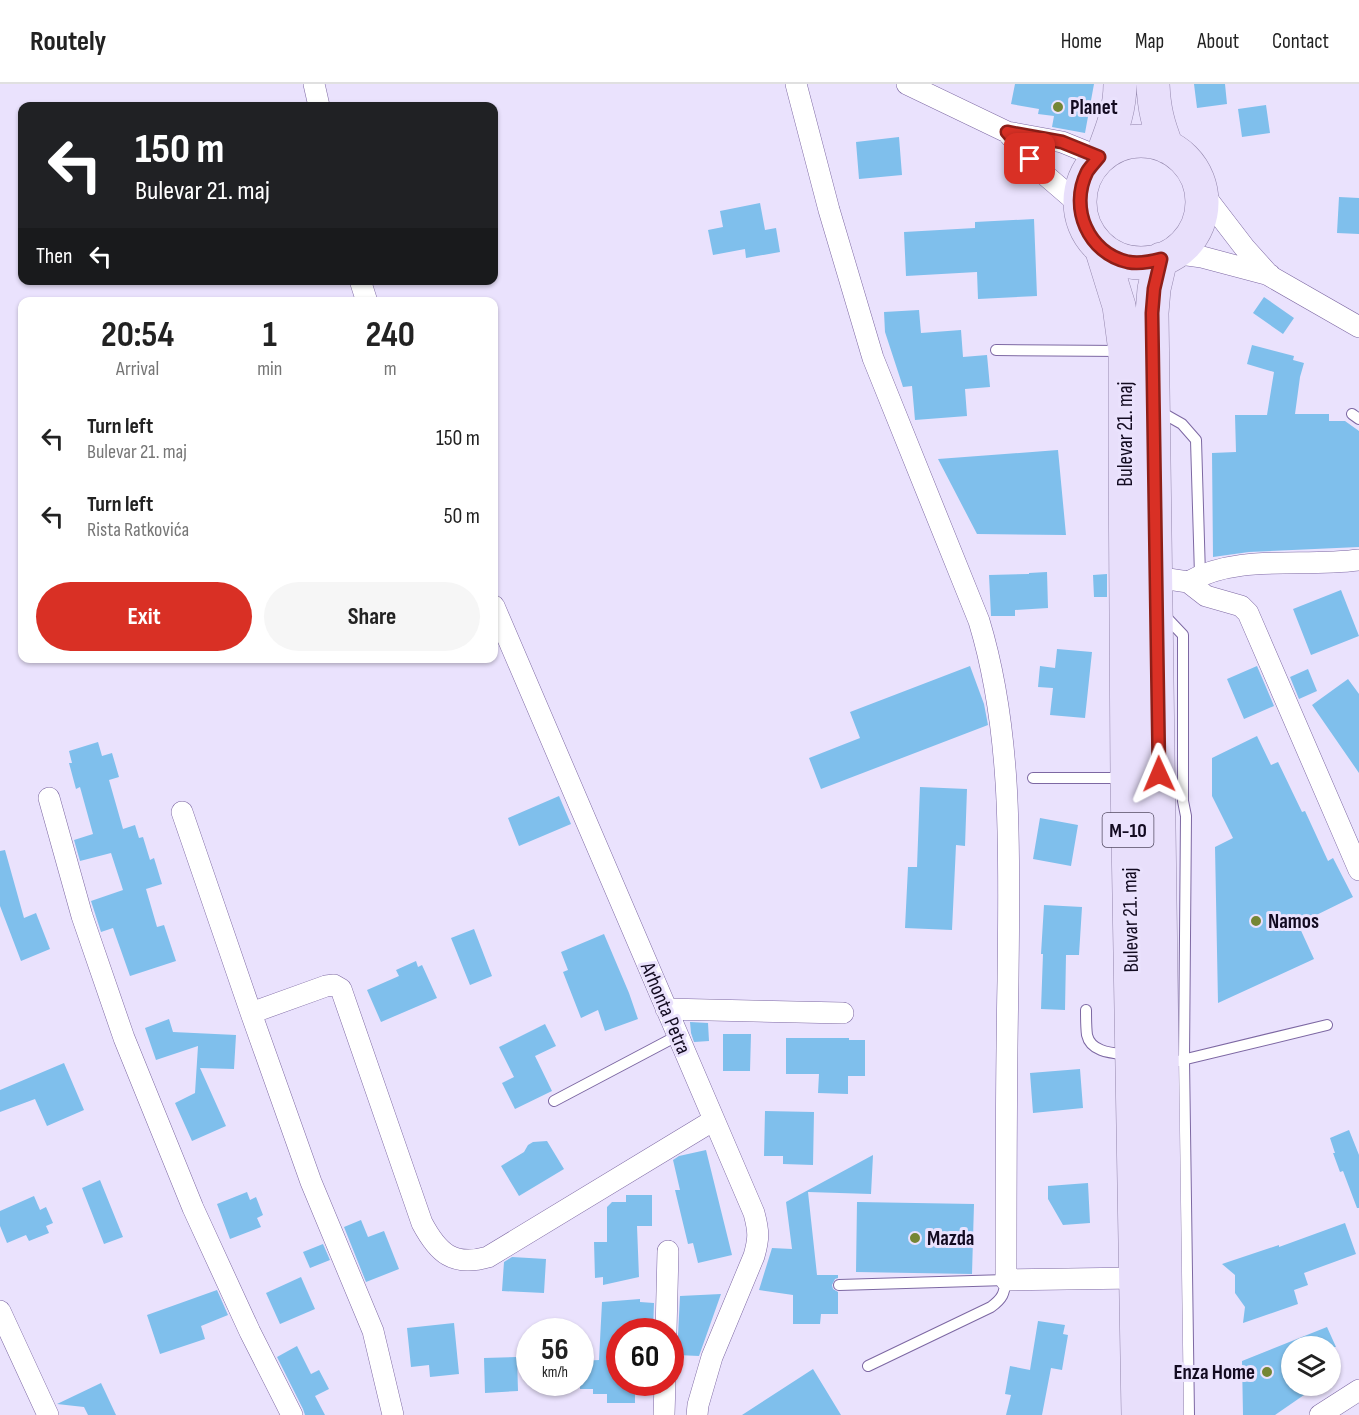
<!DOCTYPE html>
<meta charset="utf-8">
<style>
:root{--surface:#fff;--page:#f6f6f6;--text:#222;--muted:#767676;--line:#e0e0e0;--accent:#d93025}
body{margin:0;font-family:"Sofia Sans Condensed",sans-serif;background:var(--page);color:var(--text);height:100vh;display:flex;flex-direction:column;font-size:22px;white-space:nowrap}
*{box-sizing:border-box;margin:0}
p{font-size:20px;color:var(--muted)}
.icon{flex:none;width:33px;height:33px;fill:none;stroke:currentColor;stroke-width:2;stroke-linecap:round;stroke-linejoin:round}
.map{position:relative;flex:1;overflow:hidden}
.panel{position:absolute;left:18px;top:213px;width:480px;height:366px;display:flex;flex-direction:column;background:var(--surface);border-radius:12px;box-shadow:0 2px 4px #0004}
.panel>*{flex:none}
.guide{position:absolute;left:18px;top:18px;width:480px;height:183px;border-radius:12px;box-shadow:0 2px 4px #0004;background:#202124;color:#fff;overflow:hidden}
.controls{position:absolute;left:1281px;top:1252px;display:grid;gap:12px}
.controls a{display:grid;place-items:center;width:60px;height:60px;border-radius:50%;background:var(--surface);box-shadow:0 2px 4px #0004;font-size:30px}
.speed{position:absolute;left:516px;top:1234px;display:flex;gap:12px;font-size:30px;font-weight:700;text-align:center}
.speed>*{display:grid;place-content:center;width:78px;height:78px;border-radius:50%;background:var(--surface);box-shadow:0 2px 4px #0004;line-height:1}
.speed small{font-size:15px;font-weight:400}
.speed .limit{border:9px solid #d22;background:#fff;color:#111}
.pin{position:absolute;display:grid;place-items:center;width:51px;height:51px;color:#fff;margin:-26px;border-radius:12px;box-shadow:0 3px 9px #0006}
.me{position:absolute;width:66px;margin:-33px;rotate:359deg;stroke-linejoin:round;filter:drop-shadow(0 0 4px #0008)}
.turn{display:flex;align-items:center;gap:21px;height:126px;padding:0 18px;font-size:27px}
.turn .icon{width:78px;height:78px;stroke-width:2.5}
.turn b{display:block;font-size:42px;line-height:51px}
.then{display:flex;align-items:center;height:57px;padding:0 18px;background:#0003;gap:12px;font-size:22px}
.eta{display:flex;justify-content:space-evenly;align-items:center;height:102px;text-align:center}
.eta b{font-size:36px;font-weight:700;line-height:42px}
.primary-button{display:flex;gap:12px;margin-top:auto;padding:12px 18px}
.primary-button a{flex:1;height:69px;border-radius:36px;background:var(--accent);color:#fff;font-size:24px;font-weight:700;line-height:69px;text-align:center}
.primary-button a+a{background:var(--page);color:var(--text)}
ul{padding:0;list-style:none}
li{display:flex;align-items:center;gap:18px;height:78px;padding:0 18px}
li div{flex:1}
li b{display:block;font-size:22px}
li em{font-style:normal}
header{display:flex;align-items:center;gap:36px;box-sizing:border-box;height:84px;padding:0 30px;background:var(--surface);border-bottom:2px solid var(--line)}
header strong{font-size:28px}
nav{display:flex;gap:33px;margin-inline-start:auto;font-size:21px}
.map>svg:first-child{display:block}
</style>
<header>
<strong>Routely</strong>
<nav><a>Home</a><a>Map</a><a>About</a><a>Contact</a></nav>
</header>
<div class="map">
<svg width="1359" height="1331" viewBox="0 0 1359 1331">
<rect width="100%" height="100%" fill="#eae2fd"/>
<!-- building -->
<path fill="#7fbfec" d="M1015 0H1094L1085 49 1052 43 1054 32 1038 30 1039 25 1011 20Z
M1194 0H1225L1227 20 1197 24Z
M1266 21 1270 49 1242 53 1238 25Z
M899 53 902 91 859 95 856 58Z
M1339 113 1359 114V150L1337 149Z
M760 119 765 146 776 144 780 168 746 174 745 165 713 171 708 146 723 143 720 127Z
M1034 135 1037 212 978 215 977 188 906 192 904 148 975 144V138Z
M1264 213 1294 234 1283 250 1253 229Z
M919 226 921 249 961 246 963 273 987 271 990 303 965 305 967 332 915 336 912 302 903 303 885 248 884 228Z
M1252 261 1294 272 1293 276 1304 279 1300 293 1295 330H1329V337H1345L1359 347V463L1249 468 1213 473 1212 369 1236 368 1235 331H1267L1274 288 1247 280Z
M1058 366 1066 451 977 450 938 375Z
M1047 488 1048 524 1015 526V532H991L989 491 1029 490V489Z
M1107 490V513H1094L1093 491Z
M1341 506 1359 552 1311 571 1293 525Z
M1057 565 1092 568 1085 634 1050 631 1053 604 1038 603 1040 582 1055 584Z
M970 582 984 620 988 641 821 705 809 674 860 654 850 628Z
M1257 582 1274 622 1244 635 1227 595Z
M1308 585 1317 607 1299 615 1290 593Z
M1348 595 1359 610V689L1312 621Z
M1257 652 1271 681 1278 678 1302 728 1305 727 1328 777 1333 774 1353 813 1298 840 1314 875 1218 919 1215 763 1233 754 1212 712V674Z
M98 658 102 672 112 669 119 693 109 696 123 745 135 741 139 754 143 753 150 776 154 774 162 800 146 805 157 843 164 841 176 877 130 892 113 844 101 848 91 817 123 806 111 769 80 777 74 756 93 750 80 703 76 705 69 679H72L69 667Z
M920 703 967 705 965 762 956 761 952 846 905 844 908 783H917Z
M559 712 571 740 519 762 508 734Z
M1040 734 1078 741 1071 782 1033 775Z
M5 766 24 834 36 829 50 865 21 877 0 822V767Z
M1044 821 1082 823 1079 871H1066L1065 926 1041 925 1043 870H1041Z
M474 845 492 892 470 901 451 854Z
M604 850 629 909 638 935 605 947 598 926 581 934 563 888 568 886 561 868Z
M416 877 418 883 422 881 437 914 381 938 367 906 399 892 396 886Z
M169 935 173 948 236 951 234 985 200 984 226 1042 192 1057 175 1019 195 1009 198 962 156 976 145 944Z
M690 938 708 939 709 957 694 958 691 949Z
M545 940 556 962 535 972 552 1007 515 1025 502 999 514 993 499 963Z
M723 950H751L750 987H723Z
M786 954H849V956H865V992H848V1010L818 1009 819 990H786Z
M64 979 84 1026 47 1042 35 1015 0 1028V1006Z
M1080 985 1083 1024 1033 1029 1030 989Z
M765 1027 814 1028 813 1081 783 1080V1072H764Z
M1349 1046 1359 1071V1124H1357L1343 1087 1340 1088 1333 1069H1335L1330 1054Z
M547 1057 564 1085 519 1112 501 1082 524 1068 528 1061 533 1058Z
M706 1066 732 1171 698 1179 693 1159 688 1160 675 1106H680L673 1076 679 1072Z
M873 1071 871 1110 808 1108 817 1191H838V1194L835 1195 832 1201 833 1205 838 1208V1230H821L820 1240H793V1211L759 1206 772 1164 792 1165 786 1118Z
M100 1096 123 1153 104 1160 82 1104Z
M1088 1099 1090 1139 1063 1141 1048 1115V1102Z
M247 1108 250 1116 256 1113 263 1131 257 1134 261 1143 230 1155 217 1120Z
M626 1111H652V1142H637L639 1193 603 1201V1193L595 1194 594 1158H607V1123L612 1118H626Z
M34 1112 40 1126 46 1123 53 1139 46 1142 49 1149 29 1157 26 1151 7 1159 0 1142V1127Z
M857 1118 974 1120 972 1190 856 1188Z
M361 1136 368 1153 384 1147 399 1185 366 1198 344 1143Z
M1345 1139 1356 1170 1304 1189 1308 1201 1294 1206 1298 1220 1243 1239 1245 1223 1235 1209V1191L1222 1180 1279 1161V1163Z
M323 1160 330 1176 310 1184 303 1168Z
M512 1173 546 1175 544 1209 502 1207 504 1178Z
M301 1193 315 1225 280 1240 266 1209Z
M217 1206 228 1231 201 1242 205 1255 160 1270 147 1231Z
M721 1210 699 1272 677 1271 680 1212Z
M640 1215V1218L654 1219 653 1248H620V1299H635V1319H607V1310H593V1305H580V1277L599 1276 602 1218Z
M1038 1237 1065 1241 1063 1250 1068 1251 1062 1286 1051 1284 1042 1331H1006L1011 1311 1005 1310 1010 1282 1030 1286Z
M454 1239 459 1290 430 1293 429 1281 411 1283 407 1244Z
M1327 1243 1336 1263H1292V1302H1317L1275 1331H1243L1242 1277Z
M297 1262 311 1290 319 1286 329 1305 315 1312 325 1331H305L303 1325 277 1273Z
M517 1273 518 1307 485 1309 484 1274Z
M813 1285 841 1331H742Z
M101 1299 116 1331H88L84 1323 57 1320Z"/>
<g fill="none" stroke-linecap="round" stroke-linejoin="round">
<defs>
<path id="lane" d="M996 266 1122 267
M1159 327 1182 340 1196 356 1200 491
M1352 330 1359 335
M1165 532 1183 551V717L1186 732 1184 975 1189 1331
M1033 694H1124
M1086 926C1086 934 1086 943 1087 951 1091 969 1114 969 1129 971
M1178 977 1327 941
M554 1017 677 952
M839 1201 1006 1196C1004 1210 1003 1214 991 1223L868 1282"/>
<path id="street" d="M314 0 319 22
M796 0 829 126 873 274 979 537C1014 652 1009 778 1008 897 1006 997 1006 1096 1006 1196L1136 1194
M907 0 1007 48 1062 58 1099 73
M1007 48 1044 90 1080 121
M1201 107 1244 163 1270 192 1359 243
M1173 169 1202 173 1270 191
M360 196 367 218
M1155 493 1188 498 1206 512 1241 522 1248 529 1359 786
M1188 498C1238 469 1303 484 1359 476
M494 522 754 1129C759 1148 759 1154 754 1172L712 1273 698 1321 697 1331
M49 714 82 832 124 954 193 1124 250 1248 292 1331
M182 728 251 929 311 1098 373 1247 393 1331
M666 925 843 929
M251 929 326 902 334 901 341 905 422 1139C438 1169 453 1183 488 1173L714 1036
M0 1227 48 1331
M666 1248 668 1167
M664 1331 665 1299
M1320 1331 1359 1306"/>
<path id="primary" d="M1153 0C1154 25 1158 40 1167 63
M1080 118a61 61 0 1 1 122 0a61 61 0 1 1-122 0Z
M1103 69C1112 45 1120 26 1120 0
M1101 164 1119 222 1125 267V362L1127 694 1138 1331
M1161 175 1154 205 1152 229 1167 1331"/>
</defs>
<!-- lane casing -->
<use href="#lane" stroke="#7d68a3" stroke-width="12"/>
<!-- street casing -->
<use href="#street" stroke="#7d68a3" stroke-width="22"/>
<!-- primary casing -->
<use href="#primary" stroke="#9487ad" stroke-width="34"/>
<!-- lane -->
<use href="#lane" stroke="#fff" stroke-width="10"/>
<!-- street -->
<use href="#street" stroke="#fff" stroke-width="21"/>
<!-- primary -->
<use href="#primary" stroke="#e8dffb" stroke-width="33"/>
</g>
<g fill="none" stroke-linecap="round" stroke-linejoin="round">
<defs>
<path id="route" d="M1030 75 1007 48 1062 58 1099 73C1095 78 1090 83 1087 88 1069 124 1088 169 1128 178 1139 180 1150 178 1161 175L1154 205 1152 229 1159 690"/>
</defs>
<!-- route casing -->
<use href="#route" stroke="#8d1f18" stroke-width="15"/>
<!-- route -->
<use href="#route" stroke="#d93025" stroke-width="10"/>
</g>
<!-- markers -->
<g fill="#758635" stroke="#eae2fd" stroke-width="2">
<circle cx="1058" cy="23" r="6"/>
<circle cx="1256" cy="837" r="6"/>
<circle cx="915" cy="1154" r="6"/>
<circle cx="1267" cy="1288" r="6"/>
</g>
<g text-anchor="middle" stroke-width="6" stroke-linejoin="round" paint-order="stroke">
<!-- shield labels -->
<rect fill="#eae2fd" stroke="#544c63" stroke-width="1.5" x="1102.5" y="729" width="51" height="34" rx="4.5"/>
<g font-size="20" font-weight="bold" fill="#130b21">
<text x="1128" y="753">M-10</text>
</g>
<!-- poi labels -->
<g font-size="21" font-weight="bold" fill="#130b21" stroke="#eae2fd" text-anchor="start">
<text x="1070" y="30">Planet</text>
<text x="1268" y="844">Namos</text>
<text x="927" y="1161">Mazda</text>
<text x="1255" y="1295" text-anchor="end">Enza Home</text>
</g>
<!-- street labels -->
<g font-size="21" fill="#130b21" stroke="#eae2fd">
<text transform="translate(1125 350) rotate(-90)" y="7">Bulevar 21. maj</text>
<text transform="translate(1130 836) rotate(-91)" y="7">Bulevar 21. maj</text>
<text transform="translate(666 924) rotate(67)" y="7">Arhonta Petra</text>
</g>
</g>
</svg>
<div class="controls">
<a><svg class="icon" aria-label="layers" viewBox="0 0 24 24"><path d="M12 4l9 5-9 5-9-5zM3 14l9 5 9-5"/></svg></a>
</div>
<div class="speed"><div>56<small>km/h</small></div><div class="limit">60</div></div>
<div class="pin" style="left:1030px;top:75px;background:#d93025"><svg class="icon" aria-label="arrive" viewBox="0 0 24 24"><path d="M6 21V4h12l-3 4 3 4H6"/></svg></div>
<svg class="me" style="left:1159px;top:690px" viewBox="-20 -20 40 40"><path d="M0-17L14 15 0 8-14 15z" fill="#d93025" stroke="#fff" stroke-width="4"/></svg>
<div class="guide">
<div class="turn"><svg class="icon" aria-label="left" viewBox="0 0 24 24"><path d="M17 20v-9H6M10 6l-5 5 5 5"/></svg><div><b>150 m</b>Bulevar 21. maj</div></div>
<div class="then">Then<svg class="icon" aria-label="left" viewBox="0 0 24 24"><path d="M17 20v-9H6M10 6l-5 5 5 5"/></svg></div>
</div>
<section class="panel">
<div class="eta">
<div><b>20:54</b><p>Arrival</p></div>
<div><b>1</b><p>min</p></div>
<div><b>240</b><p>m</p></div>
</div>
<ul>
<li><svg class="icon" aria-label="left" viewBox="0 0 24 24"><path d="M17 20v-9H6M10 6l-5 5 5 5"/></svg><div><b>Turn left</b><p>Bulevar 21. maj</p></div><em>150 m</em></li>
<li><svg class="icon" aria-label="left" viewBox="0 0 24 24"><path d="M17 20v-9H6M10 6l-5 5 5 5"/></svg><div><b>Turn left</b><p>Rista Ratkovića</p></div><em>50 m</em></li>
</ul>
<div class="primary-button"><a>Exit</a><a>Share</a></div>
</section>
</div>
